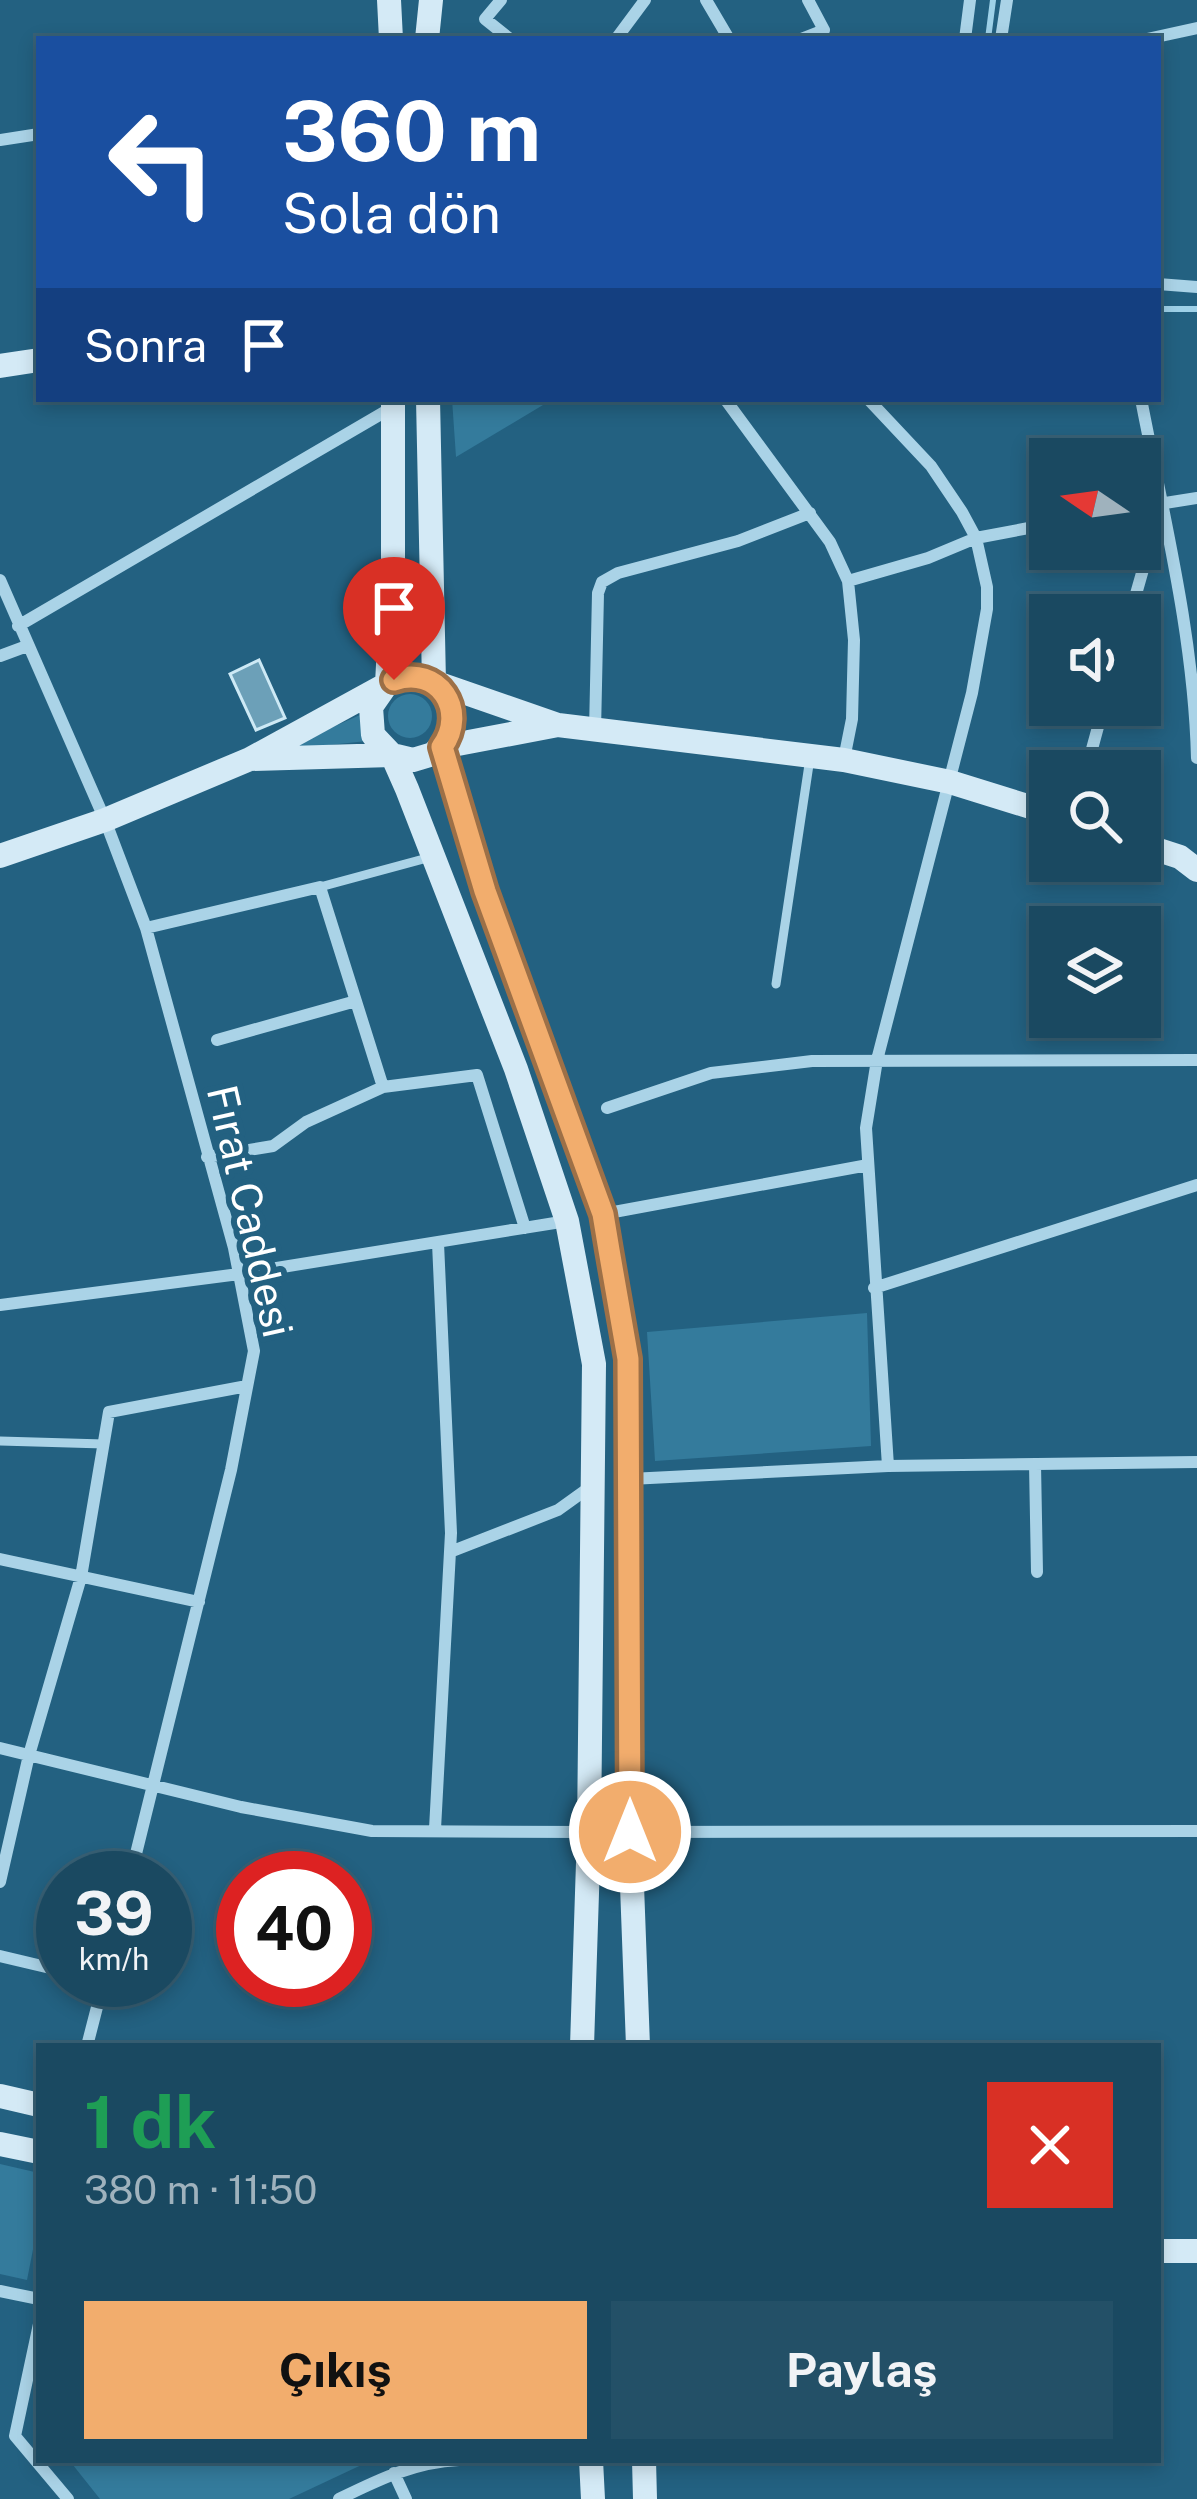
<!DOCTYPE html>
<html lang="tr">
<meta charset="utf-8">
<style>
:root{--surface:#1a4961;--page:#235067;--text:#f1f3f6;--muted:#9fb2bd;--line:#386176;--accent:#f2ad6d}
body{margin:0;font-family:"Public Sans",sans-serif;background:var(--page);color:var(--text);height:100vh;display:flex;flex-direction:column;font-size:45px;white-space:nowrap}
*{box-sizing:border-box;margin:0}
p{font-size:39px;color:var(--muted)}
.icon{flex:none;width:66px;height:66px;fill:none;stroke:currentColor;stroke-width:2;stroke-linecap:round;stroke-linejoin:round}
.map{position:relative;flex:1;overflow:hidden}
.panel{position:absolute;left:36px;top:2043px;width:1125px;height:420px;display:flex;flex-direction:column;background:var(--surface);border-radius:0px;box-shadow:0 6px 18px #0003,0 0 0 3px var(--line)}
.panel>*{flex:none}
.hud{position:absolute;left:36px;top:36px;width:1125px;height:366px;border-radius:0px;box-shadow:0 6px 18px #0003,0 0 0 3px var(--line);background:#1a4fa0;color:#fff;overflow:hidden}
.needle{width:78px;rotate:283deg}
.controls{position:absolute;left:1029px;top:438px;display:grid;gap:24px}
.controls a{display:grid;place-items:center;width:132px;height:132px;border-radius:0px;background:var(--surface);box-shadow:0 6px 18px #0003,0 0 0 3px var(--line);font-size:60px}
.speed{position:absolute;left:36px;top:1851px;display:flex;gap:24px;font-size:60px;font-weight:700;text-align:center}
.speed>*{display:grid;place-content:center;width:156px;height:156px;border-radius:50%;background:var(--surface);box-shadow:0 6px 18px #0003,0 0 0 3px var(--line);line-height:1}
.speed small{font-size:30px;font-weight:400}
.speed .limit{border:18px solid #d22;background:#fff;color:#111}
.pin{position:absolute;display:grid;place-items:center;width:102px;height:102px;color:#fff;margin:-123px -51px;border-radius:50% 50% 50% 0;rotate:-45deg;box-shadow:0 0 12px #0007}
.pin .icon{rotate:45deg}
.me{position:absolute;width:132px;margin:-66px;rotate:0deg;stroke-linejoin:round;filter:drop-shadow(0 0 9px #0008)}
.turn{display:flex;align-items:center;gap:42px;height:252px;padding:0 48px;font-size:54px}
.turn .icon{width:156px;height:156px;stroke-width:2.5}
.turn b{display:block;font-size:84px;line-height:102px}
.then{display:flex;align-items:center;height:114px;padding:0 48px;background:#0003;gap:24px;font-size:45px}
.round{display:grid;place-items:center;flex:none;width:126px;height:126px;border-radius:0px;background:var(--page)}
.overview{display:flex;align-items:center;justify-content:space-between;height:204px;padding:0 48px}
h1{font-size:72px;font-weight:700;line-height:90px;color:#1e9e55}
.button{display:flex;gap:24px;margin-top:auto;padding:24px 48px}
.button a{flex:1;height:138px;border-radius:0px;background:var(--accent);color:#111;font-size:48px;font-weight:700;line-height:138px;text-align:center}
.button a+a{background:var(--page);color:var(--text)}
.map>svg:first-child{display:block}
</style>
<div class="map">
<svg width="1197" height="2499" viewBox="0 0 1197 2499">
<rect width="100%" height="100%" fill="#236181"/>
<!-- green -->
<path fill="#347b9c" d="M452 399H553L456 457Z
M388 716a22 22 0 1 1 44 0a22 22 0 1 1-44 0Z
M360 715 367 741 281 750Z
M867 1313 871 1446 655 1461 647 1332Z
M0 2164 39 2173V2219L27 2280 0 2274Z
M69 2460H372L289 2499H100Z"/>
<g fill="none" stroke-linecap="round" stroke-linejoin="round">
<!-- stream -->
<path stroke="#9ed1e8" stroke-width="6" d="M988 39 993 0
M1158 309H1197"/>
</g>
<!-- building -->
<path fill="#6ca0b8" stroke="#cde9f5" stroke-width="3" d="M259 660 285 718 256 730 230 674Z"/>
<g fill="none" stroke-linecap="round" stroke-linejoin="round">
<!-- lane -->
<path stroke="#aad3e7" stroke-width="9" d="M320 887 431 857
M776 984 810 758
M0 1441 104 1444"/>
<!-- street -->
<path stroke="#aad3e7" stroke-width="12" d="M501 0 485 19 510 39
M706 0 729 39
M616 39 645 0
M801 39 824 30 808 0
M965 39 970 0
M1001 39 1007 0
M1147 39 1197 28
M0 140 39 134
M1158 284 1197 287
M725 399 830 542 848 581 854 640 852 719 844 759
M868 399 931 466 962 512 976 538 987 587V609L972 693 877 1060 866 1128 888 1466
M1141 399C1164 518 1194 637 1197 758
M1140 507 1197 498
M0 580 105 820 146 928 234 1248 254 1351 231 1470 130 1878
M848 581 928 558 976 538 1050 524
M1130 615 1160 510
M18 626 393 407
M0 656 27 646
M595 731 598 593 602 582 618 573 738 541 810 513
M1086 771 1104 705
M146 928 320 887 383 1087
M217 1040 356 1001
M607 1108 711 1073 812 1061 1197 1060
M207 1157 273 1146 306 1122 383 1087 477 1075 525 1228
M603 1214 868 1165
M874 1288 1197 1185
M0 1305 239 1274 567 1221
M1035 1464 1037 1572
M630 1479 888 1466 1197 1462
M450 1552 558 1510 590 1487
M0 1559 199 1602
M0 1748 241 1807 372 1831 589 1832
M435 1829 451 1533 438 1243
M630 1832 1197 1831
M0 1882 29 1755 81 1577 109 1412 247 1386
M0 1956 63 1971
M87 2046 104 1980
M0 2291 39 2299
M39 2324 15 2436 68 2499
M394 2473 406 2499
M339 2499C378 2480 414 2462 459 2460"/>
<!-- secondary -->
<path stroke="#d4eaf6" stroke-width="24" d="M389 0 391 39
M427 39 431 0
M0 366 39 360
M428 399 434 682 558 725 844 760 950 782 1050 813
M558 725 442 747 485 891 603 1214 628 1359 630 1832 638 2046
M250 759 392 755 413 760 433 754 449 737 454 713 444 690 419 676 402 677 387 684 371 707 373 735 392 755 407 789 516 1069 567 1221 594 1364 589 1832 582 2046
M1140 844 1180 857 1197 870
M0 856 105 820 250 759 387 684 393 568V399
M0 2096 39 2105
M0 2144 39 2152
M1158 2251H1197
M591 2460 593 2499
M644 2460 645 2499"/>
</g>
<g fill="none" stroke-linecap="round" stroke-linejoin="round">
<defs>
<path id="route" d="M394 680C439 665 468 711 442 747L485 891 603 1214 609 1250 628 1359 630 1832"/>
</defs>
<!-- route casing -->
<use href="#route" stroke="#9d7047" stroke-width="30"/>
<!-- route -->
<use href="#route" stroke="#f2ad6d" stroke-width="21"/>
</g>
<g text-anchor="middle" stroke-width="12" stroke-linejoin="round" paint-order="stroke">
<!-- street labels -->
<g font-size="42" fill="#fff" stroke="#236181">
<text transform="translate(250 1211) rotate(77)" y="15">Fırat Caddesi</text>
</g>
</g>
</svg>
<div class="controls">
<a><svg class="needle" viewBox="-14 -14 28 28"><path d="M0-13l5 13h-10z" fill="#e53935"/><path d="M0 13l5-13h-10z" fill="#9fb2bd"/></svg></a>
<a><svg class="icon" aria-label="sound" viewBox="0 0 24 24"><path d="M4 9h4l5-4v14l-5-4H4zM17 9q2 3 0 6"/></svg></a>
<a><svg class="icon" aria-label="search" viewBox="0 0 24 24"><circle cx="10" cy="10" r="6"/><path d="M15 15l6 6"/></svg></a>
<a><svg class="icon" aria-label="layers" viewBox="0 0 24 24"><path d="M12 4l9 5-9 5-9-5zM3 14l9 5 9-5"/></svg></a>
</div>
<div class="speed"><div>39<small>km/h</small></div><div class="limit">40</div></div>
<div class="pin" style="left:394px;top:680px;background:#d93025"><svg class="icon" aria-label="arrive" viewBox="0 0 24 24"><path d="M6 21V4h12l-3 4 3 4H6"/></svg></div>
<svg class="me" style="left:630px;top:1832px" viewBox="-20 -20 40 40"><circle r="17" fill="#f2ad6d" stroke="#fff" stroke-width="3"/><path d="M0-11L8 9 0 5-8 9z" fill="#fff"/></svg>
<div class="hud">
<div class="turn"><svg class="icon" aria-label="left" viewBox="0 0 24 24"><path d="M17 20v-9H6M10 6l-5 5 5 5"/></svg><div><b>360 m</b>Sola dön</div></div>
<div class="then">Sonra<svg class="icon" aria-label="arrive" viewBox="0 0 24 24"><path d="M6 21V4h12l-3 4 3 4H6"/></svg></div>
</div>
<section class="panel">
<div class="overview"><div><h1>1 dk</h1><p>380 m · 11:50</p></div><a class="round" style="background:#d93025;color:#fff"><svg class="icon" aria-label="close" viewBox="0 0 24 24"><path d="M6 6l12 12M18 6L6 18"/></svg></a></div>
<div class="button"><a>Çıkış</a><a>Paylaş</a></div>
</section>
</div>
